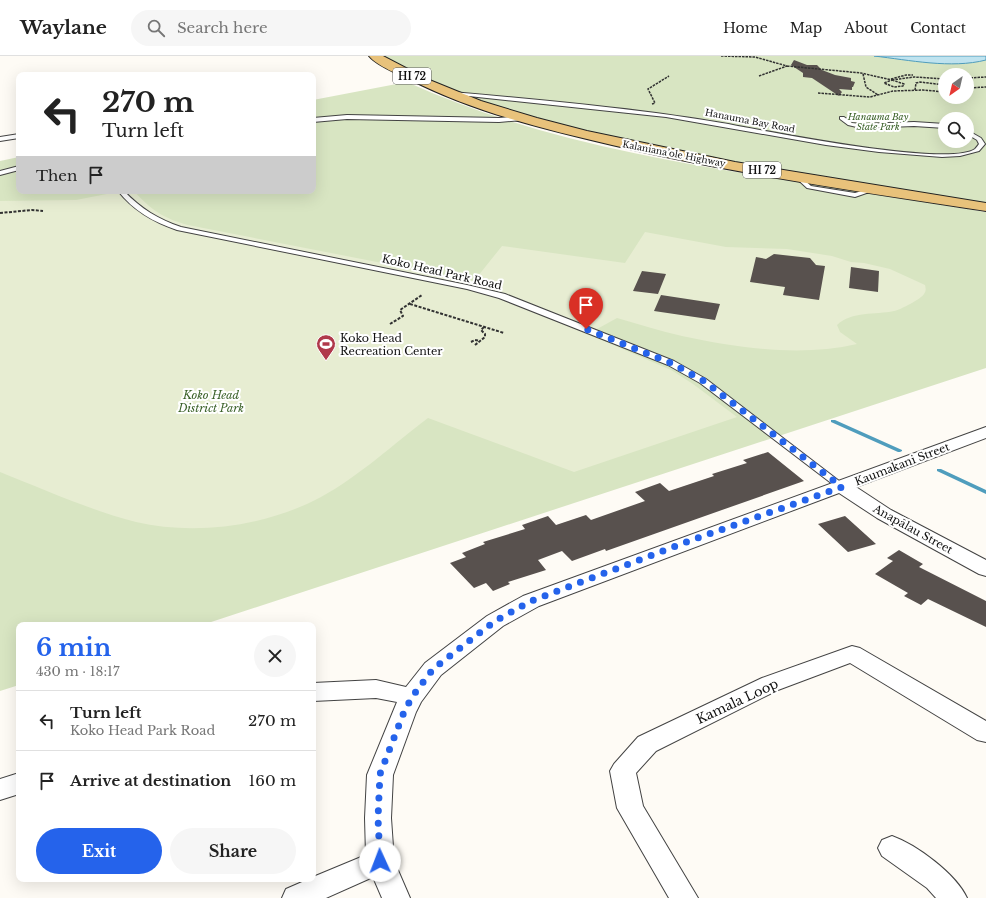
<!DOCTYPE html>
<meta charset="utf-8">
<style>
:root{--surface:#fff;--page:#f6f6f6;--text:#222;--muted:#767676;--line:#e0e0e0;--accent:#2563eb}
body{margin:0;font-family:"Libre Baskerville",serif;background:var(--page);color:var(--text);height:100vh;display:flex;flex-direction:column;font-size:15px;white-space:nowrap}
*{box-sizing:border-box;margin:0}
p{font-size:13px;color:var(--muted)}
.icon{flex:none;width:22px;height:22px;fill:none;stroke:currentColor;stroke-width:2;stroke-linecap:round;stroke-linejoin:round}
.map{position:relative;flex:1;overflow:hidden}
.drawer{position:absolute;left:16px;top:566px;width:300px;height:260px;display:flex;flex-direction:column;background:var(--surface);border-radius:8px;box-shadow:0 4px 16px #0002}
.drawer>*{flex:none}
.top-card{position:absolute;left:16px;top:16px;width:300px;height:122px;border-radius:8px;box-shadow:0 4px 16px #0002;background:#fff;color:var(--text);overflow:hidden}
.needle{width:26px;rotate:214deg}
.tools{position:absolute;left:938px;top:12px;display:grid;gap:8px}
.tools a{display:grid;place-items:center;width:36px;height:36px;border-radius:50%;background:var(--surface);box-shadow:0 4px 16px #0002;font-size:20px}
.pin{position:absolute;display:grid;place-items:center;width:34px;height:34px;color:#fff;margin:-41px -17px;border-radius:50% 50% 50% 0;rotate:-45deg;box-shadow:0 0 4px #0007}
.pin .icon{rotate:45deg}
.me{position:absolute;width:44px;margin:-22px;rotate:358deg;stroke-linejoin:round;filter:drop-shadow(0 0 3px #0008)}
.turn{display:flex;align-items:center;gap:14px;height:84px;padding:0 20px;font-size:18px}
.turn .icon{width:52px;height:52px;stroke-width:2.5}
.turn b{display:block;font-size:28px;line-height:34px}
.then{display:flex;align-items:center;height:38px;padding:0 20px;background:#0003;gap:8px;font-size:15px}
.round{display:grid;place-items:center;flex:none;width:42px;height:42px;border-radius:21px;background:var(--page)}
.headline{display:flex;align-items:center;justify-content:space-between;height:68px;padding:0 20px}
h1{font-size:24px;font-weight:800;line-height:30px;color:var(--accent)}
.primary-button{display:flex;gap:8px;margin-top:auto;padding:8px 20px}
.primary-button a{flex:1;height:46px;border-radius:24px;background:var(--accent);color:#fff;font-size:16px;font-weight:800;line-height:46px;text-align:center}
.primary-button a+a{background:var(--page);color:var(--text)}
ul{padding:0;list-style:none}
li{display:flex;align-items:center;gap:12px;height:60px;padding:0 20px;border-top:1px solid var(--line)}
li div{flex:1}
li b{display:block;font-size:15px}
li em{font-style:normal}
header{display:flex;align-items:center;gap:24px;box-sizing:border-box;height:56px;padding:0 20px;background:var(--surface);border-bottom:1px solid var(--line)}
header strong{font-size:19px}
nav{display:flex;gap:22px;margin-inline-start:auto;font-size:14px}
.search{width:280px;height:36px;background:var(--page);display:flex;align-items:center;gap:10px;box-sizing:border-box;padding:0 14px;border-radius:22px;color:var(--muted);font-size:15px}
.map>svg:first-child{display:block}
</style>
<header>
<strong>Waylane</strong>
<div class="search"><svg class="icon" aria-label="search" viewBox="0 0 24 24"><circle cx="10" cy="10" r="6"/><path d="M15 15l6 6"/></svg>Search here</div>
<nav><a>Home</a><a>Map</a><a>About</a><a>Contact</a></nav>
</header>
<div class="map">
<svg width="986" height="842" viewBox="0 0 986 842">
<rect width="100%" height="100%" fill="#fefbf5"/>
<!-- green -->
<path fill="#d8e5c2" fill-rule="evenodd" d="M375 0H986V151L631 90 450 37ZM945 19H967V41H945ZM945 63H967V85H945Z
M407 26C526 80 657 104 786 124 853 135 919 145 986 156V312L202 569H19V629L0 635V105L19 101V135H313V44Z"/>
<!-- pitch -->
<path fill="#e7edd2" d="M122 135H134C151 154 163 162 188 169L474 225 502 190 625 207 645 176 726 191 787 193 832 200 851 206 864 207 890 213 925 229C926 233 926 235 924 238 921 243 900 254 894 255 875 259 852 255 837 269L840 276 857 288C801 301 737 292 682 280 660 275 639 268 617 262L588 278 671 314 693 328 737 361 574 416 428 362C395 387 358 421 321 441 267 470 196 480 136 466 92 455 43 433 0 416V145L76 144Z"/>
<!-- water -->
<path fill="#bfe3ef" stroke="#4f9dbd" d="M874 0H986V4C951 13 909 4 874 0Z"/>
<g fill="none" stroke-linecap="round" stroke-linejoin="round">
<!-- stream -->
<path fill="#4f9dbd" fill-rule="evenodd" d="M831 364H835L902 394V395L900 396H898L831 366Z
M937 413H941L986 434V438L937 415Z"/>
</g>
<!-- building -->
<path fill="#58514e" d="M794 4 807 9H817L822 14 835 19 851 22V25L855 26 853 31H852V34L839 33 842 36 839 40 812 22 803 21V17L791 9Z
M774 198 810 202 816 209 825 210 819 244 783 239 785 231 750 226 756 201 766 203Z
M851 211 879 215 878 236 849 232Z
M642 215 666 218 658 238 633 235Z
M661 239 720 248 715 264 654 255Z
M768 396 804 425 606 495 605 493 572 505 562 495 538 504 546 514 508 526 510 528 493 535 486 527 474 532 450 507 466 501 462 497 485 488 483 486 525 473 522 469 548 460 556 469 586 459 591 464 645 445 635 436 660 427 669 435 714 420 712 418 747 407 743 404Z
M845 460 876 488 848 496 818 468Z
M899 494 923 508 919 511 986 545V571L928 543 921 549 904 540 908 537 875 518 893 505 887 502Z"/>
<g fill="none" stroke-linecap="round" stroke-linejoin="round">
<defs>
<path id="lane" d="M452 36C520 42 588 48 656 57 678 60 700 63 722 67 762 74 948 112 975 93 977 91 978 89 979 88L977 84 967 78V74L981 82 985 88 979 95 960 100 942 101 879 96 826 89 666 61 450 38V36Z
M347 59 499 62 523 60 526 62 523 64 499 66 347 63 313 66V62Z
M840 61H844L852 67 861 68 914 66 945 68V72L914 70 861 72 848 69 840 63Z
M19 78V82L0 85V81Z
M19 110V114L0 119V115Z
M796 120H800L811 130 855 137 875 131 878 133 855 141 807 132 796 122Z
M118 135H124C141 153 158 163 181 171L467 229 505 238 674 305 706 323 847 431 845 433H839L700 327 668 309 499 242 467 233 177 174C153 166 134 155 118 135Z"/>
<path id="street" d="M986 371V382L856 431 891 454 986 504V520L979 518 877 462 839 437 539 550 503 570 441 619 421 646 416 656 393 719 391 762 394 805 410 842H382L373 821 326 842H282L286 833 309 823H313V821L366 799 365 762 367 719 397 646 376 642 313 645V627L376 624 406 631 425 607 487 560 523 540Z
M852 590 860 592 986 665V686L977 684 850 607 778 634 656 695 636 717 643 750 698 842H669L617 752 610 715 614 708 638 681 762 622Z
M19 717V738L0 744V723Z
M892 780C917 789 956 818 967 842H936L927 832 882 800 878 792 882 784Z"/>
<path id="primary" d="M369 0H383L427 23 481 45 537 62 587 75 735 106 986 147V155C861 136 736 118 612 89 544 73 474 56 411 24 400 19 377 10 369 0Z"/>
</defs>
<!-- lane casing -->
<use href="#lane" stroke="#434343" stroke-width="2"/>
<!-- street casing -->
<use href="#street" stroke="#434343" stroke-width="2"/>
<!-- primary casing -->
<use href="#primary" stroke="#212121" stroke-width="2"/>
<!-- path-far1 -->
<path stroke="#323232" stroke-width="1.5" stroke-dasharray="2.5 1" stroke-linecap="butt" d="M721 0 755 1 787 10 759 20
M787 10 861 17 892 24
M86 18 96 19
M863 18 866 31 878 39
M967 22 986 21
M891 23 906 19H913
M892 24 904 28 903 30 894 31 884 27Z
M892 24 914 21 945 23
M967 32 986 31
M915 34 916 27 920 26 945 29
M818 37 870 41 893 35 923 34 945 36
M652 48 655 47 648 33 669 20"/>
<!-- path -->
<path stroke="#323232" stroke-width="2" stroke-dasharray="3 1.5" stroke-linecap="butt" d="M0 157 32 154 43 155
M410 248 504 277
M390 268 403 260 400 254 422 239
M471 286 475 284 480 285
M475 289 485 281V278L481 274 484 271"/>
<!-- lane -->
<use href="#lane" fill="#fff" fill-rule="evenodd"/>
<!-- street -->
<use href="#street" fill="#fff" fill-rule="evenodd"/>
<!-- primary -->
<use href="#primary" fill="#e8c27b" fill-rule="evenodd"/>
</g>
<g fill="none" stroke-linecap="round" stroke-linejoin="round">
<!-- route -->
<path stroke="#2563eb" stroke-width="7" stroke-dasharray="0 12.6" d="M380 805 378 762 380 718 404 656 412 641 433 613 495 565 531 545 692 484 842 431 704 325 671 307 586 273"/>
</g>
<!-- icons -->
<defs>
<symbol id="stadium-pin" viewBox="-11 -11 22 30"><path d="M0 17L-7.5 6A9.5 9.5 0 1 1 7.5 6Z" fill="#b0394b" stroke="#fff"/><path d="M0-5a6.5 5 0 1 0 0 10a6.5 5 0 1 0 0-10ZM-3.5-1.8h7v3.6h-7Z" fill="#fff"/></symbol>
</defs>
<g fill-rule="evenodd">
<use href="#stadium-pin" x="315" y="277" width="22" height="30"/>
</g>
<g text-anchor="middle" stroke-width="4" stroke-linejoin="round" paint-order="stroke">
<!-- far-park labels -->
<g font-size="9" font-style="italic" fill="#3a6128" stroke="#fff">
<text x="878" y="64">Hanauma Bay<tspan x="878" dy="10">State Park</tspan></text>
</g>
<!-- far-street labels -->
<g font-size="9" fill="#101010" stroke="#fff">
<text transform="translate(750 65) rotate(11)" y="3">Hanauma Bay Road</text>
<text transform="translate(674 98) rotate(11)" y="3">Kalaniana’ole Highway</text>
</g>
<!-- shield labels -->
<g fill="#fff" stroke="#585858" stroke-width="1">
<rect x="393" y="12" width="38" height="16" rx="3"/>
<rect x="743" y="106" width="38" height="16" rx="3"/>
</g>
<g font-size="10" font-weight="bold" fill="#101010">
<text x="412" y="24">HI 72</text>
<text x="762" y="118">HI 72</text>
</g>
<!-- street labels -->
<g font-size="11" fill="#101010" stroke="#fff">
<text transform="translate(442 216) rotate(13)" y="4">Koko Head Park Road</text>
<text transform="translate(902 408) rotate(-21)" y="4">Kaumakani Street</text>
<text transform="translate(913 473) rotate(29)" y="4">Anapālau Street</text>
</g>
<!-- poi labels -->
<g font-size="11" fill="#101010" stroke="#fff" text-anchor="start">
<text x="340" y="286">Koko Head<tspan x="340" dy="13">Recreation Center</tspan></text>
</g>
<!-- park labels -->
<g font-size="11" font-style="italic" fill="#3a6128" stroke="#fff">
<text x="211" y="343">Koko Head<tspan x="211" dy="13">District Park</tspan></text>
</g>
<!-- near-street labels -->
<g font-size="13" fill="#101010" stroke="#fff">
<text transform="translate(737 645) rotate(-25)" y="5">Kamala Loop</text>
</g>
</g>
</svg>
<div class="tools">
<a><svg class="needle" viewBox="-14 -14 28 28"><path d="M0-13l5 13h-10z" fill="#e53935"/><path d="M0 13l5-13h-10z" fill="#767676"/></svg></a>
<a><svg class="icon" aria-label="search" viewBox="0 0 24 24"><circle cx="10" cy="10" r="6"/><path d="M15 15l6 6"/></svg></a>
</div>
<div class="pin" style="left:586px;top:273px;background:#d93025"><svg class="icon" aria-label="arrive" viewBox="0 0 24 24"><path d="M6 21V4h12l-3 4 3 4H6"/></svg></div>
<svg class="me" style="left:380px;top:805px" viewBox="-20 -20 40 40"><circle r="19" fill="#fff"/><path d="M0-13L10 11 0 6-10 11z" fill="#2563eb"/></svg>
<div class="top-card">
<div class="turn"><svg class="icon" aria-label="left" viewBox="0 0 24 24"><path d="M17 20v-9H6M10 6l-5 5 5 5"/></svg><div><b>270 m</b>Turn left</div></div>
<div class="then">Then<svg class="icon" aria-label="arrive" viewBox="0 0 24 24"><path d="M6 21V4h12l-3 4 3 4H6"/></svg></div>
</div>
<section class="drawer">
<div class="headline"><div><h1>6 min</h1><p>430 m · 18:17</p></div><a class="round"><svg class="icon" aria-label="close" viewBox="0 0 24 24"><path d="M6 6l12 12M18 6L6 18"/></svg></a></div>
<ul>
<li><svg class="icon" aria-label="left" viewBox="0 0 24 24"><path d="M17 20v-9H6M10 6l-5 5 5 5"/></svg><div><b>Turn left</b><p>Koko Head Park Road</p></div><em>270 m</em></li>
<li><svg class="icon" aria-label="arrive" viewBox="0 0 24 24"><path d="M6 21V4h12l-3 4 3 4H6"/></svg><div><b>Arrive at destination</b></div><em>160 m</em></li>
</ul>
<div class="primary-button"><a>Exit</a><a>Share</a></div>
</section>
</div>
